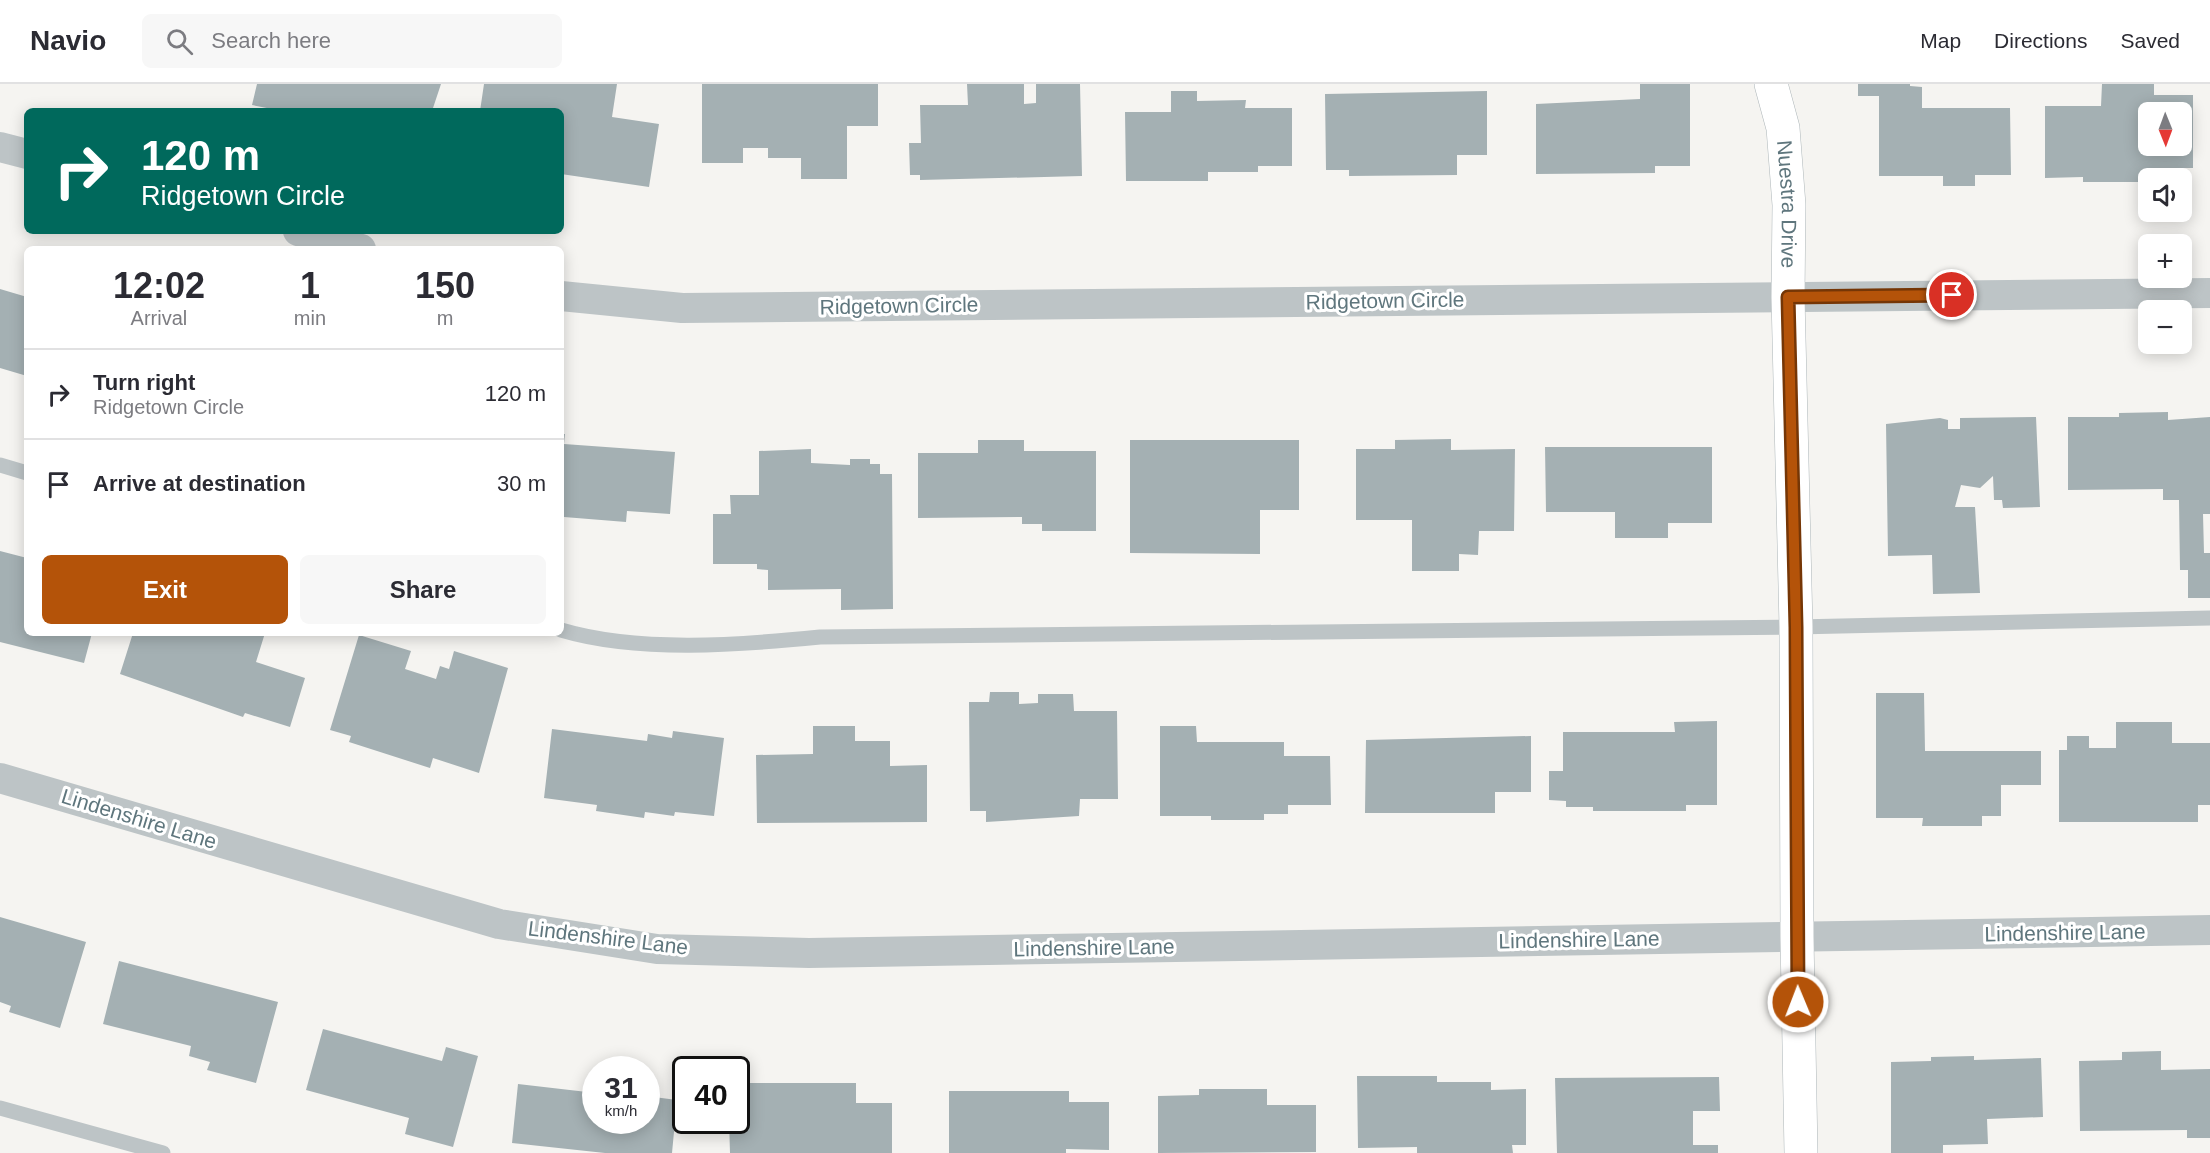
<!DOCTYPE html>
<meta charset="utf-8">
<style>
:root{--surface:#fff;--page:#f7f7f7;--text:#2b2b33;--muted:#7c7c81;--line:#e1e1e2;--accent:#b45309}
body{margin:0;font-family:Helvetica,sans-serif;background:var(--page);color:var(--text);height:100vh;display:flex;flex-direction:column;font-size:22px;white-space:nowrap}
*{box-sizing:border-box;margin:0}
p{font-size:20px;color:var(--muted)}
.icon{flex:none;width:33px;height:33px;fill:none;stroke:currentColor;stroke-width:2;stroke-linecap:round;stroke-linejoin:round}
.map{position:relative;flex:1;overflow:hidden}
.details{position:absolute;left:24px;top:162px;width:540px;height:390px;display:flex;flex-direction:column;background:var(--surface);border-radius:9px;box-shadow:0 3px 15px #0003}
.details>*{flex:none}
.hud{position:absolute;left:24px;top:24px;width:540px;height:126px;border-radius:9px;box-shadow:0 3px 15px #0003;background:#00695c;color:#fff;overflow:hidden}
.needle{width:39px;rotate:179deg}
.tools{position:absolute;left:2138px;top:18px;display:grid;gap:12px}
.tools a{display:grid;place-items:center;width:54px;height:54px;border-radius:9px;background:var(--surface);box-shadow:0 3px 15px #0003;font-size:30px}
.speed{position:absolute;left:582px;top:972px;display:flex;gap:12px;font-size:30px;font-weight:700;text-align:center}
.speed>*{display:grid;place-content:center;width:78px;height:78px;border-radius:50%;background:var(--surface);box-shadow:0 3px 15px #0003;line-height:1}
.speed small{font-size:15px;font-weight:400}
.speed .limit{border:3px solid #111;border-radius:9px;background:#fff;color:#111}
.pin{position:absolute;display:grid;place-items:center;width:51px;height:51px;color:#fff;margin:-26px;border:3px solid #fff;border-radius:50%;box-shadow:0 2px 6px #0007}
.me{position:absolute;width:66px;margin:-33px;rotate:359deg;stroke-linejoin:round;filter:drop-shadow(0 0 4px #0008)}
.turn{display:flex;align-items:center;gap:21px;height:126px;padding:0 18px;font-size:27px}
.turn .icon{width:78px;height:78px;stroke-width:2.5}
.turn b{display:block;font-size:42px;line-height:51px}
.eta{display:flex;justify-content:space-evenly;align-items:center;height:102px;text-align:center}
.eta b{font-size:36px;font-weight:800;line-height:42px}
.action{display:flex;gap:12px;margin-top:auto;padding:12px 18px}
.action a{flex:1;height:69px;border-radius:9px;background:var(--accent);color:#fff;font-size:24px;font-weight:800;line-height:69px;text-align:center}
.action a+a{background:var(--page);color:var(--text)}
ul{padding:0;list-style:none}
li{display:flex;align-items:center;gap:18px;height:90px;padding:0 18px;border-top:2px solid var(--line)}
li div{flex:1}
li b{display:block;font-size:22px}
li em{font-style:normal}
header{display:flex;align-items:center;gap:36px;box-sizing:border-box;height:84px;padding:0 30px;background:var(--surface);border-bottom:2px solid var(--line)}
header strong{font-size:28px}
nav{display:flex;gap:33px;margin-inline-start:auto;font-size:21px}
.search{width:420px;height:54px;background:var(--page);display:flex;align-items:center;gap:15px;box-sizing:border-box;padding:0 21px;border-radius:9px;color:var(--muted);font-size:22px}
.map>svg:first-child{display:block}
</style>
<header>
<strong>Navio</strong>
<div class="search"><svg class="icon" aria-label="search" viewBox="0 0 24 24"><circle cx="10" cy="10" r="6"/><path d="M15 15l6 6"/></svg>Search here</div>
<nav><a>Map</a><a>Directions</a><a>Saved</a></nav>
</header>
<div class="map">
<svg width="2210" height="1069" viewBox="0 0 2210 1069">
<rect width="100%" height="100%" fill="#f5f4f1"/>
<!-- building -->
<path fill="#a4b0b3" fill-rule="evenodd" d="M257 0H441L432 27H282L252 21Z
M484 0H617L612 33 659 40 649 103 561 90V27H480Z
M702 0H878V42H847V95H801V74H768V64H743V79H702Z
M967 0H1024V20L1036 19V0H1080L1082 92 920 96V91H910L909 59H921L920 21H968Z
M1640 0H1690V82H1655V89L1536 90V20L1640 15Z
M1858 0H1910V2L1922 3V24H2010L2011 91H1975V102H1943V92H1879V12H1858Z
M2102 0H2154V11H2193V84H2161V92H2143L2144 98H2083V93L2045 94V22H2101ZM2148 28H2181V62H2148Z
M1171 7H1197V17L1246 16 1245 24H1292V82H1258V88H1208V97H1126L1125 28H1171Z
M1487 7V71H1457V91L1349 92V86H1326L1325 10Z
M0 205 27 213V292L0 284Z
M2168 328V336L2210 333V430H2203L2204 469H2210V514H2188V486H2180L2179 416H2163V405L2068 406V333H2119V329Z
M2036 333 2040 423 2003 424 2002 416H1994L1993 392 1980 404 1961 401 1955 423H1975L1980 509 1933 510 1932 471 1888 472 1886 340 1940 334 1948 336V345H1960V334Z
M561 350H565L564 360 675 368 670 430 627 427 626 438 564 433V420H561Z
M1451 355V366L1515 365 1514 447H1479L1478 471 1459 470V487H1412V436H1356V365H1395V356Z
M978 356H1024V367H1096V447H1042V440H1022V433L918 434V369H978Z
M1130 356H1299V426H1260V470L1130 469Z
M1545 363H1712V439H1668V454H1615V428H1546Z
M811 365V379L850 381V375H870V380H880V390H892L893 525 841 526V505L768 506V486L757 485V480H713V430H731L730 411H759V367Z
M0 467 27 474V549H92L84 579 0 558Z
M133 549H265L256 578 305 594 290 643 245 629 243 633 120 590Z
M359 551 411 567 405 585 436 595 440 582 449 585 454 567 508 584 479 689 433 674 430 684 349 658 351 652 330 646Z
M990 608H1019V620L1038 619V610H1073L1074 627H1117L1118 715H1080L1079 732 986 738V727H970L969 618H989Z
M1876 609H1924L1925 667H2041V701H2001V732H1982V742H1922L1923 734H1876Z
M1717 637V721H1686V727H1593V723H1566V717L1549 716V687H1563V648H1675L1674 638Z
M2116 638H2172V659H2210V721H2198V738H2059V666H2067V652H2089V664H2116Z
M813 642H855V657H890V682L927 681V738L757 739 756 671 813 670Z
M1160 642H1196L1197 658H1284V672H1330L1331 721H1288V730H1264V736H1211V732H1160Z
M552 645 647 657 648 650 672 654 673 647 724 654 714 732 675 728 674 732 645 728 644 734 596 727 597 721 544 714Z
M1531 652V708H1495V729H1365L1366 656Z
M0 833 86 858 60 944 9 928 11 922 0 918Z
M119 877 278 918 256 999 207 986 210 978 189 972 191 962 103 940Z
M323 945 442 977 446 963 478 972 453 1063 405 1050 409 1034 306 1006Z
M2161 967V986L2210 985V1054H2187V1046L2080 1047 2079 977 2122 976V968Z
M1974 972V976L2041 974 2043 1033 1987 1035 1988 1060 1943 1061V1069H1891V978L1931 977V973Z
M1357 992H1437V998H1491V1006L1526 1005V1061H1512L1513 1069H1417V1063L1358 1064Z
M1719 993 1720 1027H1693V1061H1718V1069H1557L1555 994Z
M588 998 596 999V1036H646V1012L677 1016 672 1069H605L512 1059 518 1000 587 1008Z
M736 999H856V1019H892V1069H730L729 1036H736Z
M1199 1005H1267V1021H1316V1068L1158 1069V1012L1199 1011Z
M949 1007H1069V1018H1109V1066L1066 1065V1069H949Z"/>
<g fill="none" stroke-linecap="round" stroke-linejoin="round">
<defs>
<g id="secondary">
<path id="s1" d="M1771 0 1783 44 1789 121 1788 213 1796 543 1797 853 1801 1069"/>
</g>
</defs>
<!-- secondary casing -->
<use href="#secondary" stroke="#adb6b9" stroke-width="34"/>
<!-- lane -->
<path stroke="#bdc4c6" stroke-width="15" d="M0 381 27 389
M561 546C638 569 740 561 820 553L1796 543 2210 534
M0 1024 163 1069"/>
<!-- street -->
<path stroke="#bdc4c6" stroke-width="30" d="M0 63 27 70
M298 147 361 165
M561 212 682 224 2210 209
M0 694 499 840 657 865 809 869 2210 846"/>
<!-- secondary -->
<use href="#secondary" stroke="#fff" stroke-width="33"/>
</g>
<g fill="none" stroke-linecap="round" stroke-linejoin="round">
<defs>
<path id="route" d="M1798 918 1796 543 1788 213 1952 211"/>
</defs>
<!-- route casing -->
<use href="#route" stroke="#753606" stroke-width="15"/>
<!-- route -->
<use href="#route" stroke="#b45309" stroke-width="10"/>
</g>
<g text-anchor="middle" stroke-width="6" stroke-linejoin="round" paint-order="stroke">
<!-- street labels -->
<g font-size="21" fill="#5f767d" stroke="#fff">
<text dy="7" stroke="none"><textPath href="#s1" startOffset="122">Nuestra Drive</textPath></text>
<text transform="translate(1385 217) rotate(-1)" y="7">Ridgetown Circle</text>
<text transform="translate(899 222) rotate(-1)" y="7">Ridgetown Circle</text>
<text transform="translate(139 735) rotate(17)" y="7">Lindenshire Lane</text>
<text transform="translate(2065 849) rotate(-1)" y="7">Lindenshire Lane</text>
<text transform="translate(608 854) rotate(7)" y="7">Lindenshire Lane</text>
<text transform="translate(1579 856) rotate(-1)" y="7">Lindenshire Lane</text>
<text transform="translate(1094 864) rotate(-1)" y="7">Lindenshire Lane</text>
</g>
</g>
</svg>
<div class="tools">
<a><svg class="needle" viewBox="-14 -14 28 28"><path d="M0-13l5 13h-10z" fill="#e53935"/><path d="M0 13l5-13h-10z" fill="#7c7c81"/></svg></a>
<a><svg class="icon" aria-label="sound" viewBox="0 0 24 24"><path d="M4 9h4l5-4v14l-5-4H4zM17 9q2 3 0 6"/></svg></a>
<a>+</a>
<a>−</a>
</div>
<div class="speed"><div>31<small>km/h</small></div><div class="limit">40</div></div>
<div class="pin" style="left:1952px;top:211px;background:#d93025"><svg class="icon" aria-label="arrive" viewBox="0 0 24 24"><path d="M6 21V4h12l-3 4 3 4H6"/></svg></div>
<svg class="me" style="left:1798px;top:918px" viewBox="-20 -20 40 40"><circle r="17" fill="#b45309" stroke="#fff" stroke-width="3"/><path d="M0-11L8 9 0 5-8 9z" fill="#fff"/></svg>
<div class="hud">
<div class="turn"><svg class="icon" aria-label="right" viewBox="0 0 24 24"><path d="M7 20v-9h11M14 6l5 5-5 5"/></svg><div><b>120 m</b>Ridgetown Circle</div></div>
</div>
<section class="details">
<div class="eta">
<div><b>12:02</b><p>Arrival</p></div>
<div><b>1</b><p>min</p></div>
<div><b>150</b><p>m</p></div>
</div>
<ul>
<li><svg class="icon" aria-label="right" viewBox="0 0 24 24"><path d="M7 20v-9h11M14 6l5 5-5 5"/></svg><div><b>Turn right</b><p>Ridgetown Circle</p></div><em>120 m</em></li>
<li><svg class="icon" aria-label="arrive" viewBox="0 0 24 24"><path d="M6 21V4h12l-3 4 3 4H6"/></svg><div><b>Arrive at destination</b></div><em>30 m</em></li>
</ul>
<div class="action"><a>Exit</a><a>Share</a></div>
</section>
</div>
